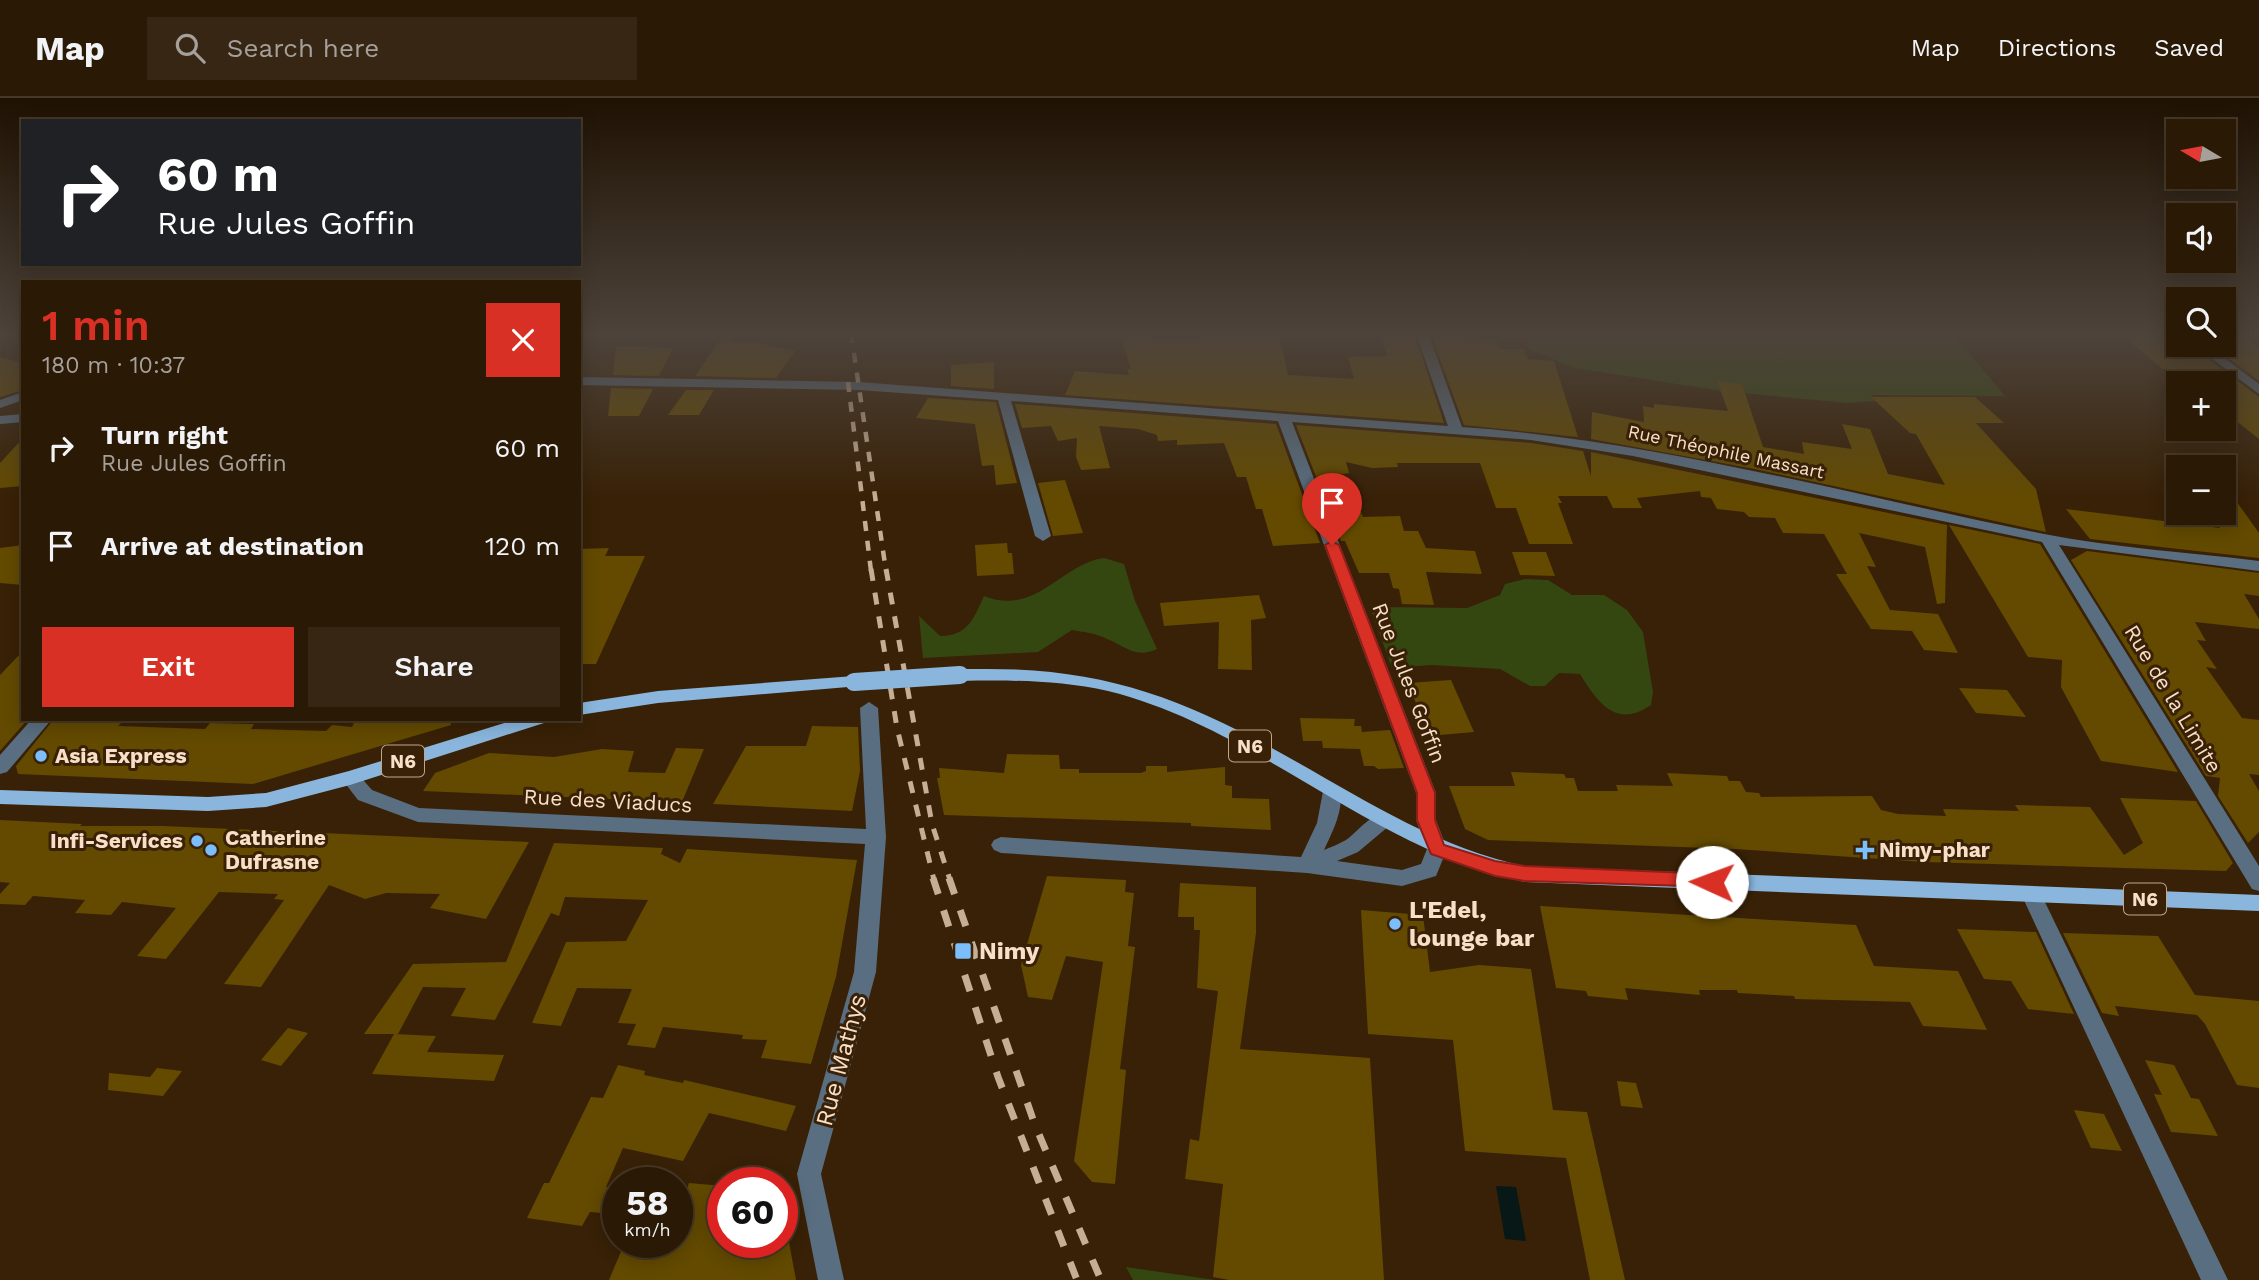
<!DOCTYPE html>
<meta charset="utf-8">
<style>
:root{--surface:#2a1904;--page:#362613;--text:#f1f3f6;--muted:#a5a09a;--line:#463826;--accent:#d93025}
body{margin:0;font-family:"Work Sans",sans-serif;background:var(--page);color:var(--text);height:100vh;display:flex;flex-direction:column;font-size:26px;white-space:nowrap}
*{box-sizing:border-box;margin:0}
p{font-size:23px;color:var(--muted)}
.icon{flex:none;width:38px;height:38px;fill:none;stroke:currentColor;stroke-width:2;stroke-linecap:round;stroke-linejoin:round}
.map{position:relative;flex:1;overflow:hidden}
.sheet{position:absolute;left:21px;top:182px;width:560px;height:441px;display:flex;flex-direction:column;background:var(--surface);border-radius:0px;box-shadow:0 4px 18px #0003,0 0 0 2px var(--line)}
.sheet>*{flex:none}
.hud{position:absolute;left:21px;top:21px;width:560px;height:147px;border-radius:0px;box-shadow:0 4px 18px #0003,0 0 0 2px var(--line);background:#202124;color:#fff;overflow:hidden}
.needle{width:46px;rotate:280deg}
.buttons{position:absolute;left:2166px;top:21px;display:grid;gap:14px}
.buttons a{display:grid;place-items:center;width:70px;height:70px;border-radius:0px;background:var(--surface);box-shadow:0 4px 18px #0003,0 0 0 2px var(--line);font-size:35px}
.speed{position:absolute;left:602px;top:1069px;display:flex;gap:14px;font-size:35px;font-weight:700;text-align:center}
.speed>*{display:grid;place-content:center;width:91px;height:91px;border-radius:50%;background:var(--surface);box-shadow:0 4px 18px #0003,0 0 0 2px var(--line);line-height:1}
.speed small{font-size:18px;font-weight:400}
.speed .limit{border:10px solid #d22;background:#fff;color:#111}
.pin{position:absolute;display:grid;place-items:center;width:60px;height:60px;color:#fff;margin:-72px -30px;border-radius:50% 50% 50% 0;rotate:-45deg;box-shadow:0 0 7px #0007}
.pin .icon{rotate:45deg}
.me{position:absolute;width:77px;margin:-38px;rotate:272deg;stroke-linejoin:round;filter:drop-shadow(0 0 5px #0008)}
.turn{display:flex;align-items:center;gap:24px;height:147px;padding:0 21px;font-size:32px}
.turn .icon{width:91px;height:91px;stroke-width:2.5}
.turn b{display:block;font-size:49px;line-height:60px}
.round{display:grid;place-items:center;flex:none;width:74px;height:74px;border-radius:0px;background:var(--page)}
.summary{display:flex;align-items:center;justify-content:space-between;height:119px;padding:0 21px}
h1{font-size:42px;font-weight:600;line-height:52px;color:var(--accent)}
.action{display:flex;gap:14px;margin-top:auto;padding:14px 21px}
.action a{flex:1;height:80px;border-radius:0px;background:var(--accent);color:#fff;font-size:28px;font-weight:600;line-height:80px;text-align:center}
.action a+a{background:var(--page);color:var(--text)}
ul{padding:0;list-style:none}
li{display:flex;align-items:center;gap:21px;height:98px;padding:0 21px}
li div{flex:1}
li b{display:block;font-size:26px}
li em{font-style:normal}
header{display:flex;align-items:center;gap:42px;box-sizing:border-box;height:98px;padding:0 35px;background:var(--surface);border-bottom:2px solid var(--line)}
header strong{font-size:33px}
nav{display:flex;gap:38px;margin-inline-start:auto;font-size:24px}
.search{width:490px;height:63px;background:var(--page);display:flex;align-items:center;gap:18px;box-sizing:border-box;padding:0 24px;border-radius:0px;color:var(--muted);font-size:26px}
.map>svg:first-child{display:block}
</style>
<header>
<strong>Map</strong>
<div class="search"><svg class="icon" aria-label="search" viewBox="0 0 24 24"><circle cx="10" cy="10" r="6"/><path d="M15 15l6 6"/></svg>Search here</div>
<nav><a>Map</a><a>Directions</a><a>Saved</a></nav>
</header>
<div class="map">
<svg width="2259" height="1182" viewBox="0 0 2259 1182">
<rect width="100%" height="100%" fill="#382106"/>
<!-- green -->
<path fill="#344710" d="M1527 235H1952L2005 298 1871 297 1876 303 1847 305 1722 293 1575 270 1528 251Z
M1104 460 1124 466 1135 503 1157 551C1135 561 1125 548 1105 540 1095 535 1083 534 1072 532L1038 554 923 560 919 518 940 538C968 538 974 520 984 498 1036 519 1062 465 1104 460Z
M1525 481 1548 482 1572 497H1604L1627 512 1643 534 1653 594 1651 607C1616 631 1598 605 1580 576L1559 575 1545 588H1530L1500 571 1431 567 1392 570 1371 512 1379 509 1467 510 1500 497 1505 486Z
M1126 1169 1215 1182H1133Z"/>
<!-- water -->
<path fill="#071816" d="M1496 1088 1516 1089 1526 1143 1505 1141Z"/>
<!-- building -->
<path fill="#634a00" d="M725 235H733L730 244 758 245 795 253 776 280 695 278Z
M1196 235H1274L1280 238 1288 277 1354 281 1348 259 1387 258 1381 239 1414 235 1444 325 1065 297 1075 273 1129 277 1127 271H1131L1120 238 1151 236 1153 242H1197Z
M2119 235H2156L2176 251H2195L2259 299V341L2224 313V285H2189L2179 277V284Z
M2224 235H2241L2259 249V283L2217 251H2224Z
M1431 236 1496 241 1500 251H1523L1528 261 1554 263 1578 339 1464 327Z
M616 249H651L673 250 659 278 613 277Z
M0 259 23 265V292L0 299Z
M994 264V291L951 288V267Z
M1717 283 1742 286 1763 349 1804 356 1802 344 1852 351 1842 326 1870 331 1888 376 1945 387 1916 336 1910 335 1871 299H1975L2004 325H1976L2036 391 2046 434 1755 371 1591 341 1592 314 1644 324 1643 308 1654 310V306L1728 313Z
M611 290 653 291 639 318H608Z
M686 292H714L699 317H668Z
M928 300 996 304 1017 385 996 387 994 367 982 368 975 326 916 320Z
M1015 306 1276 326 1320 445 1273 448 1262 411H1256L1246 379H1237L1224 345 1177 347V342L1158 343 1157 337 1138 331 1099 328 1110 370 1081 372 1076 359 1077 340 1058 343 1051 328 1022 330Z
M1296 327 1531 345 1583 353 1591 378V354L1947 427 1945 505 1937 506 1925 449 1859 435 1876 469 1867 468 1890 512 1938 516 1958 555 1924 552 1912 533 1871 531 1836 476H1847L1824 436 1783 435 1775 420 1749 419 1744 414 1717 411 1711 400 1701 399 1700 393 1637 400 1642 410H1613L1607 398H1558L1562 405H1558L1573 446H1529L1516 410H1496L1480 365H1397L1398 369 1372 370 1346 364 1349 375 1338 377 1349 415 1361 414 1363 419 1400 418 1404 433H1418L1426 450 1475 453 1482 476 1426 474 1434 507 1402 506 1399 491 1393 490 1389 475H1359L1345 443H1341Z
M23 340V388L0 390V365Z
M1065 382 1083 435 1053 438 1038 385Z
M2224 386 2259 435V460L2090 441 2066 411 2220 430 2210 415H2224Z
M1949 427 2040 446 2178 674 2101 663 2061 589 2062 562 2028 559Z
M1007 445 1008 455H1012L1014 476 977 478 975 447Z
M23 447V487L0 485V450Z
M609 450 605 458H645L596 566H579V451Z
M2087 453 2259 475V498L2244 496 2259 521V531L2195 524 2206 543 2197 542 2217 571 2206 569 2242 620 2259 622V677L2249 676 2259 693V734L2248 745 2218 698 2220 680 2206 678 2071 462Z
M1512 454H1546L1555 478 1520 477Z
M1259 497 1266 520 1251 522 1252 572 1218 571 1219 524 1164 528 1160 505Z
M23 553V621H28L0 653V577Z
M1451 582 1474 634 1429 638 1408 585Z
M1959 590 2007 592 2026 619 1976 615Z
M1300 620 1355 621 1354 628H1361L1362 634 1390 632 1404 670 1378 671 1374 668H1364L1360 651 1323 650 1322 643H1303Z
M54 621H125L118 628 205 631 210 625 254 626 251 631 326 633 332 627 352 629 356 621H450L451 627 253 686 18 676 16 668Z
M812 628 858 629 860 673 852 713 713 706 746 648H806Z
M676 650 704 651 682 704 423 693 435 675 489 655 554 659 602 651 634 653 628 674 665 675Z
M1007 656 1059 657 1060 671H1079V675H1141L1146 673V668H1167V674L1225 669V687L1232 688V700L1269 701 1271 732 1191 728V725L944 717 937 680H940L939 670 1004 675Z
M1511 674 1564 676 1566 680H1574L1578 693H1618L1616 687 1673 688 1667 675 1727 678 1729 683H1740L1746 694 1759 695 1761 699 1872 698 1881 712 1898 716 1946 718 1943 711 2019 713 2015 707 2090 709 2124 757 2143 745 2120 700 2196 703 2233 765 2226 773 1924 764 1735 751 1488 742 1465 731 1449 688H1515Z
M0 722 82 726 80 728H163L529 744 486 821 430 810 440 796 386 795 365 801 329 787 261 889 224 886 284 802 274 801 278 796 219 794 166 861 137 858 176 810 122 804 111 817 75 815 85 802 33 798 25 807 0 806V796L10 785 0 784Z
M554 745 663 750 661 756 680 765 687 751 857 762 836 879 811 966 761 960 767 942 742 941 743 937 663 929 655 950 627 947 636 926 618 925 632 891 577 890 561 928 532 925 566 844 626 843 648 802 565 799 559 818 551 815 495 922 451 918 466 890 423 889 398 936H364L413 866 506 864Z
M1047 778 1126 782 1125 794 1134 795 1128 848 1135 849 1120 971 1126 972 1115 1086 1092 1084 1074 1063 1103 864 1066 858 1052 902 1028 899 1021 867Z
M1180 785 1256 789V835L1240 951 1370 960 1384 1182H1229L1213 1179 1223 1086 1185 1081 1190 1041 1199 1043 1218 893 1197 890 1200 832H1194V819H1178Z
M1540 808 1856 827 1874 868 1958 873 1987 932 1923 928 1910 904 1795 901 1794 898 1738 895 1737 892H1699L1700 897 1625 890 1628 902 1588 898 1586 893 1556 890Z
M1361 812 1423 817 1430 874 1479 867 1531 871 1553 1012 1587 1014 1625 1182H1590L1566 1060 1465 1053 1453 942 1368 936Z
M1957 831 2036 834 2074 916 2028 911 2011 883 1984 881Z
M2063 835 2158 838 2195 897 2259 903V990L2237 987 2205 926 2197 917 2115 908 2119 918 2102 915Z
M288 930 308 935 281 968 261 962Z
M394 936 436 938 427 954 504 957 494 983 372 976Z
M2145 962 2174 967 2191 1000 2199 1001 2218 1038 2171 1034 2154 996 2162 997Z
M618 967 645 973 644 977 683 985 684 982 796 1008 786 1033 709 1015 683 1063 623 1050 606 1089H614L603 1115 590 1114 582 1128 527 1120 544 1085H549L591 999 603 1000Z
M157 970 182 973 163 998 108 992 109 975 150 979Z
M1617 983 1636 985 1643 1010 1621 1008Z
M2074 1012 2104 1016 2122 1053 2091 1050Z
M689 1085 723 1088V1144H789L796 1182H609L625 1144H677V1118Z"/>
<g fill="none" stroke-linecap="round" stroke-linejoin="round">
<!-- minor -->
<path fill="#596e81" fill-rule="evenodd" d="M1416 235H1428L1462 329C1659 343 1851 397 2044 436 2114 450 2188 454 2259 463V473L2059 447 2259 768V793L2252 791 2042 444 1633 358 1531 342 1292 324 1436 695V722L1447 751 1436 778 1402 788 1307 775 1001 755 994 752 991 747 994 742 1001 739 1301 759 1317 725 1324 688H1338C1347 707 1332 734 1324 752 1331 749 1339 746 1346 742 1359 733 1372 712 1389 718L1392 723 1389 728 1358 754 1337 763 1402 772 1421 766 1427 751 1416 722V695L1278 323 1011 303 1051 438 1043 443 1035 438 998 302 859 292 579 287V279L859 284 1448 328Z
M2194 247H2207L2259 286V296Z
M23 294V302L0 310V302Z
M23 316V324L0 326V318Z
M869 604 878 610 886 739 876 874 821 1076 844 1182H818L797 1076 854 874 865 746 418 724 358 702 341 680 343 675H357L372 692 419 710 866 731 860 610Z
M32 621H52L7 674 0 676V657Z
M2032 790 2039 792 2042 798 2228 1182H2201L2022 798 2025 792Z"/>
<!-- major -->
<path fill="#8ab6dd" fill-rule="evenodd" d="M975 571C1096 569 1174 596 1279 654 1359 698 1434 749 1525 768L2259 797V813L1525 784C1372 752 1258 630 1108 593 1059 582 1010 582 960 583L951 577 960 571Z
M854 578 860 580 863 584 860 588 658 605 579 617V605L658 593Z
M517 621H547L544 625 350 687 266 709 208 713 0 706V692L208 699 266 695 349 673Z"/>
<!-- rail-far2 -->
<path stroke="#c6ad94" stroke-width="4.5" stroke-dasharray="10 10" stroke-linecap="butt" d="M851 235 886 473
M848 284 871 473"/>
<!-- rail-far1 -->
<path stroke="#c6ad94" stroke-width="5" stroke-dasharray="12 12" stroke-linecap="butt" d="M871 471 897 630 934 782
M886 471 932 726 950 782"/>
<!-- rail -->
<path stroke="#c6ad94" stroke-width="7" stroke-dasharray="17 17" stroke-linecap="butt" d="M933 780 998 979 1077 1182
M949 780 1035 1027 1101 1182"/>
<!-- major-bridge -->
<path stroke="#8ab6dd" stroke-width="18" d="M854 584 960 577"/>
</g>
<!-- sky -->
<linearGradient id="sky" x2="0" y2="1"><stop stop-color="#1f1203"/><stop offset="0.59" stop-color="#4d433b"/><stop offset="1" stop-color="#4d433b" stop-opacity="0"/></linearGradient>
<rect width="2259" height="401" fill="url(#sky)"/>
<!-- route -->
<path fill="#d93025" stroke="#8d1f18" stroke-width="2" d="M1332 443 1339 447 1435 695V722L1444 747 1495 763 1525 768 1712 776 1718 778 1721 784 1718 789 1525 783 1495 778 1431 756 1417 722V695L1325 447Z"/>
<!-- markers -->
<g fill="#7cbef9" stroke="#382106" stroke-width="2.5">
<circle cx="41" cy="658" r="7"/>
<circle cx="197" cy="743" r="7"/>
<circle cx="211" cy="752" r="7"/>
<path d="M1861.5 741.5h7v7h7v7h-7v7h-7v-7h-7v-7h7z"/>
<circle cx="1395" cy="826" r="7"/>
<rect x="954" y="844" width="18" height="18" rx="3.5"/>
</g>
<g text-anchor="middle" stroke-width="6" stroke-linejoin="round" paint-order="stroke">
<!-- far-street labels -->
<g font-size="18" fill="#f9dfc7" stroke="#382106">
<text transform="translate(1726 354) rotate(12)" y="6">Rue Théophile Massart</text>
</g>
<!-- shield labels -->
<g fill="#382106" stroke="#bfa68d" stroke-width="2">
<rect x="1229" y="632.5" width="42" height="31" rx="5"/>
<rect x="382" y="647.5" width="42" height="31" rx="5"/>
<rect x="2124" y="785.5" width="42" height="31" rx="5"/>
</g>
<g font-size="19" font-weight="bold" fill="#f9dfc7">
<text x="1250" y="655">N6</text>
<text x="403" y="670">N6</text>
<text x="2145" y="808">N6</text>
</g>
<!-- street labels -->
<g font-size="21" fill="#f9dfc7" stroke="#382106">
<text transform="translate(1409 585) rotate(69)" y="7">Rue Jules Goffin</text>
<text transform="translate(2173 601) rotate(59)" y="7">Rue de la Limite</text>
<text transform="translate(608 703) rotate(3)" y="7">Rue des Viaducs</text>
</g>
<!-- poi labels -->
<g font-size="21" font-weight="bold" fill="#f9dfc7" stroke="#382106" text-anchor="start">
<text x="55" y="665">Asia Express</text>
<text x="225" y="747">Catherine<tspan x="225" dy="24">Dufrasne</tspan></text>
<text x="183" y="750" text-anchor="end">Infi-Services</text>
<text x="1879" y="759">Nimy-phar</text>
</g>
<!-- near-poi labels -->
<g font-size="24" font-weight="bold" fill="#f9dfc7" stroke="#382106" text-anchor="start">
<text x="1409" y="820">L'Edel,<tspan x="1409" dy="28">lounge bar</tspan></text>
<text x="979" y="861">Nimy</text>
</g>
<!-- near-street labels -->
<g font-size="24" fill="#f9dfc7" stroke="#382106">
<text transform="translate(841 962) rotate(-75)" y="8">Rue Mathys</text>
</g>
</g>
</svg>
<div class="buttons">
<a><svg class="needle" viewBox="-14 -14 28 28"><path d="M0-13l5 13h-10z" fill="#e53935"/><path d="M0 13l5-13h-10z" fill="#a5a09a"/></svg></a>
<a><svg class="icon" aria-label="sound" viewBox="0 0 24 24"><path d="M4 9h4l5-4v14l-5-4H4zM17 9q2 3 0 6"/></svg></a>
<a><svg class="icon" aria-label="search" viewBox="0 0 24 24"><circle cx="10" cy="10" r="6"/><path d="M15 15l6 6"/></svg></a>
<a>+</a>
<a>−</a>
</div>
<div class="speed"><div>58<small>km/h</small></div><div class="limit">60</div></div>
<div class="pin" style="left:1332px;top:447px;background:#d93025"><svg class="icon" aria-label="arrive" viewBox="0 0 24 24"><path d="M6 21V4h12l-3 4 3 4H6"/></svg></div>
<svg class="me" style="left:1712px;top:784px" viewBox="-20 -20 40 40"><circle r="19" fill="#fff"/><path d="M0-13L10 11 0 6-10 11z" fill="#d93025"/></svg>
<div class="hud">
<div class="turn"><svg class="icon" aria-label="right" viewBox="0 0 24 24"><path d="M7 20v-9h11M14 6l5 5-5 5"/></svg><div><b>60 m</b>Rue Jules Goffin</div></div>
</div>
<section class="sheet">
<div class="summary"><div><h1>1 min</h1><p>180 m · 10:37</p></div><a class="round" style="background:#d93025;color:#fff"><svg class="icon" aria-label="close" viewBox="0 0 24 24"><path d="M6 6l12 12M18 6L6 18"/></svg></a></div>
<ul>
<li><svg class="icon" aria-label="right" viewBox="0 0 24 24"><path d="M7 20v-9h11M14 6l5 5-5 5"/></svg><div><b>Turn right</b><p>Rue Jules Goffin</p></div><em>60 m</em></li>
<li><svg class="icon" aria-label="arrive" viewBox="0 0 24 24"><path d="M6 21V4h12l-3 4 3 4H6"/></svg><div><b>Arrive at destination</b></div><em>120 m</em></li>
</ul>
<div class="action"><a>Exit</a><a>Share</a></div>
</section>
</div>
